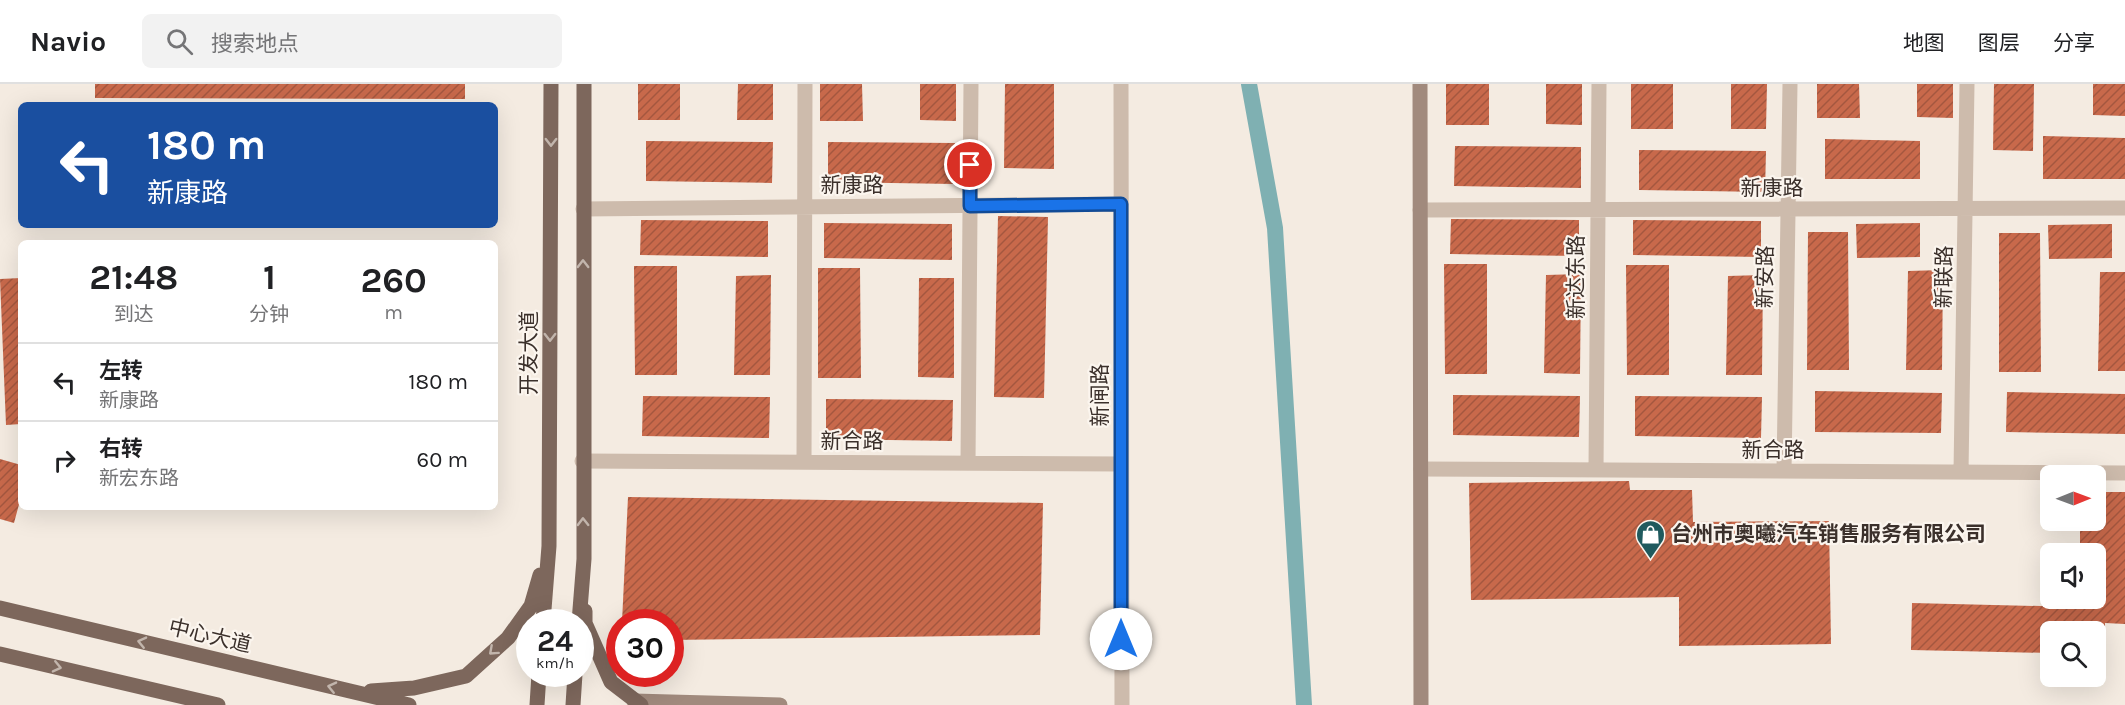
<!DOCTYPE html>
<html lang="zh">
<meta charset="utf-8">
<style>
:root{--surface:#fff;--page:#f2f2f2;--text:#202124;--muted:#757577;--line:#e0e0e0}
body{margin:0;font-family:Karla,"Noto Sans SC",sans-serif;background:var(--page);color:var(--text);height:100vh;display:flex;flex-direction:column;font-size:22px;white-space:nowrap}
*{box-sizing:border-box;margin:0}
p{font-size:20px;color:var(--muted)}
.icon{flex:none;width:33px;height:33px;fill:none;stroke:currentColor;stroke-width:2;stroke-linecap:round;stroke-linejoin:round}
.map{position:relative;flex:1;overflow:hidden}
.side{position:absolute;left:18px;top:156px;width:480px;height:270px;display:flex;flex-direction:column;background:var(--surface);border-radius:9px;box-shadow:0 6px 24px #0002}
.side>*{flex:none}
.top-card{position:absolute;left:18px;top:18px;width:480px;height:126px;border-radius:9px;box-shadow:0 6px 24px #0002;background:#1a4fa0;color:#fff;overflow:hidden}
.needle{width:39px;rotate:89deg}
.fabs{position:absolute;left:2040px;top:381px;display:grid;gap:12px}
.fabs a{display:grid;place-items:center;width:66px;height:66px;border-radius:9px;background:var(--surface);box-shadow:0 6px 24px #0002;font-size:30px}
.speed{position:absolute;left:516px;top:525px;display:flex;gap:12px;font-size:30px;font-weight:700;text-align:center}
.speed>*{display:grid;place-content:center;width:78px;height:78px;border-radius:50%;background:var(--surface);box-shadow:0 6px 24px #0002;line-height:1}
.speed small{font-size:15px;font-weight:400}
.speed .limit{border:9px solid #d22;background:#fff;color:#111}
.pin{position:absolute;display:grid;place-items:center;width:51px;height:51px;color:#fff;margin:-26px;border:3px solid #fff;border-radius:50%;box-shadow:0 2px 6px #0007}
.me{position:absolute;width:66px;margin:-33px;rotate:0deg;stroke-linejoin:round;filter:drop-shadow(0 0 4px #0008)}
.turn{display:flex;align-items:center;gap:21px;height:126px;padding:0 30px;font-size:27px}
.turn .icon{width:78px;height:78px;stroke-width:2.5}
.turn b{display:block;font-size:42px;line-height:51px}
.eta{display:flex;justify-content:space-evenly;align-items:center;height:102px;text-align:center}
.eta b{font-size:36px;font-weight:700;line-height:42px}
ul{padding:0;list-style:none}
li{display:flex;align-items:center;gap:18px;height:78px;padding:0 30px;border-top:2px solid var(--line)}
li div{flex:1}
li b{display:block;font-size:22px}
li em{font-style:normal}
header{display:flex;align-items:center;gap:36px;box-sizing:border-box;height:84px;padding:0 30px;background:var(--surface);border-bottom:2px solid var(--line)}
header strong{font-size:28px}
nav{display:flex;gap:33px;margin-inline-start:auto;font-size:21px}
.search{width:420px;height:54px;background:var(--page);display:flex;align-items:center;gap:15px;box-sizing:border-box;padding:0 21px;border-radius:9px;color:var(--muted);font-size:22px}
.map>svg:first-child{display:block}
</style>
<header>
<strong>Navio</strong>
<div class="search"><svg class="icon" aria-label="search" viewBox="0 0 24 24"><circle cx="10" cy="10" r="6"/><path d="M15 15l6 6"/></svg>搜索地点</div>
<nav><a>地图</a><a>图层</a><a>分享</a></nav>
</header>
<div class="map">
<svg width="2125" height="621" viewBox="0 0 2125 621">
<defs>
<pattern id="building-hatch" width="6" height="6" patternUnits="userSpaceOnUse" patternTransform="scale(1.5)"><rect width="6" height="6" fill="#c8694b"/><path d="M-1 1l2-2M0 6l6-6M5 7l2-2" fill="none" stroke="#a4573f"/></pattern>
</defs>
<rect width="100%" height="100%" fill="#f4ebe1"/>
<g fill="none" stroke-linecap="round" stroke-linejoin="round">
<!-- canal -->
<path stroke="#7fb0b2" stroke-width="16" d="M1249 0 1275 144 1304 621"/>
</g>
<!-- building -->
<path fill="url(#building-hatch)" d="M95 0H465V15L95 14Z
M638 0H680V36H638Z
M738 0H773V36H737Z
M820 0H862L863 37H820Z
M920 0H956V37L920 36Z
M1005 0H1054V85L1004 84Z
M1446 0H1489V41H1446Z
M1546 0H1582V41L1546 40Z
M1631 0H1673V45H1631Z
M1731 0H1767L1766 45H1731Z
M1817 0H1859L1860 34H1817Z
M1917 0H1953V34L1917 33Z
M1994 0H2034L2033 67 1993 66Z
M2093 0H2125V32L2093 31Z
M2043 52 2125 54V95H2043Z
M1825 55 1920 57V95H1825Z
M646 57 773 58 772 99 646 97Z
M828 58 955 59 954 100 828 98Z
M1455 62 1581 63V104L1454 102Z
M1639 66 1766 67 1765 108 1639 106Z
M998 132 1048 133 1044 314 994 313Z
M1451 135 1579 136V172L1450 170Z
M641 136 768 137V173L640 171Z
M1633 136 1761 137V173L1633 171Z
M824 139 952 140V176L824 174Z
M1920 139V173L1857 174 1856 140Z
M2112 140V174L2049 175 2048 141Z
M1808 148H1848L1849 286H1807Z
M1999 149H2040L2041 288H1999Z
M1444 180H1487V290H1445Z
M1626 181H1669V291H1627Z
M634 182H677V291H635Z
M818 184H860L861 294H818Z
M1943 186 1942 286H1906L1908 187Z
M2100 188H2125V287H2098Z
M1581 190 1580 290 1544 289 1546 191Z
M771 191 770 291H734L736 192Z
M1763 191 1762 291H1726L1728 192Z
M21 194V340L6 341 0 195Z
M919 194H954V294L918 293Z
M1815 307 1942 309 1941 349 1815 348Z
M2007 308 2125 310V350L2006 348Z
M1453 311 1580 312 1579 353 1453 351Z
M643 312 770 313 769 354 642 352Z
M1635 312 1762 313 1761 354 1635 352Z
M826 315 953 316 952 357 826 355Z
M0 375 21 381V413L14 439 0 435Z
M1629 397 1630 406H1692L1693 438 1829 437 1831 560 1679 562V513L1471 516 1469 399Z
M2096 408H2125V540L2105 539 2104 570H2096V548H2050V569L1911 566 1912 519 2079 523V514H2096V470H2080V436H2096Z
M628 413 1043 419 1040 551 670 556V538H622Z"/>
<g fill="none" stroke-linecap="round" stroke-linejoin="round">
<!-- street -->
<path stroke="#cdbbac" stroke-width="15" d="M1121 0 1122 621
M583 125 1121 120
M1420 126 2125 124
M582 377 1121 380
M804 378 805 0
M968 379 971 0
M1421 385 2125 389
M1596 386 1599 0
M1784 387 1790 0
M1961 388 1967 0"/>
<!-- secondary -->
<path stroke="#a18a7d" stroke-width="15" d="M1420 0 1421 621
M634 617 780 621"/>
<!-- primary -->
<path stroke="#7d675c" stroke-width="15" d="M0 524 409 621
M585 527V539L611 598 641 621
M543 538 549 462 551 0
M579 538 584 475V0
M0 570 218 621
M371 607 414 604 466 592 508 554 531 522 540 491
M537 621 539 590
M573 621 575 590"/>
</g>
<!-- one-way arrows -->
<defs><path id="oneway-chevron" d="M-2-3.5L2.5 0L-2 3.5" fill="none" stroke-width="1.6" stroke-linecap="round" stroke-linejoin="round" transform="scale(1.5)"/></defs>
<g stroke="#c2b5ac">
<use href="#oneway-chevron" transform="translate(551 58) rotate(90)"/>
<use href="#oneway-chevron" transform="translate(583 180) rotate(-90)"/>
<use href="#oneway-chevron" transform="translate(550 253) rotate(90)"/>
<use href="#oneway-chevron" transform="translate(583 438) rotate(-91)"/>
<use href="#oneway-chevron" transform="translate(142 558) rotate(-167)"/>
<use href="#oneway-chevron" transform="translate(493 567) rotate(138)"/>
<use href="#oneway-chevron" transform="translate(57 583) rotate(13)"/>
<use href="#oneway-chevron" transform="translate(332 603) rotate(-167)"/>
</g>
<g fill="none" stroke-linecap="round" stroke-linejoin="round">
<defs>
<path id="route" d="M970 81V122L1121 120V555"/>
</defs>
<!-- route casing -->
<use href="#route" stroke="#114b97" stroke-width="15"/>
<!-- route -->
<use href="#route" stroke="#1a73e8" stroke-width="10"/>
</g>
<!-- icons -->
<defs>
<symbol id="shop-pin" viewBox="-11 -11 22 30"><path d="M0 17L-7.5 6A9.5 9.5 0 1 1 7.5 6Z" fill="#1f5a5e" stroke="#fbf5ee"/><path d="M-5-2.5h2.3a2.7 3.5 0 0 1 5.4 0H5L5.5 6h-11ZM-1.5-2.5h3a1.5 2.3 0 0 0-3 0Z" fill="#fff"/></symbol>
</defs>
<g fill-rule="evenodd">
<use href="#shop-pin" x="1634" y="434" width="33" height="45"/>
</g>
<g text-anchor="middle" stroke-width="4.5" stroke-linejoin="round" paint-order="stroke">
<!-- street labels -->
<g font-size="21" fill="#3b302b" stroke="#fbf5ee">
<text x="852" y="108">新康路</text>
<text x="1772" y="111">新康路</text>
<text transform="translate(1576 193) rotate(-90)" y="7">新达东路</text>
<text transform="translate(1765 193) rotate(-89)" y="7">新安路</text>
<text transform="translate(1944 193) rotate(-89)" y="7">新联路</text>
<text transform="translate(529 269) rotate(-90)" y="7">开发大道</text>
<text transform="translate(1100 311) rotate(-90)" y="7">新闸路</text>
<text x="852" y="364">新合路</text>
<text x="1773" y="373">新合路</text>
<text transform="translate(210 552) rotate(13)" y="7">中心大道</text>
</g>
<!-- poi labels -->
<g font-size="21" font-weight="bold" fill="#3b302b" stroke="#fbf5ee" text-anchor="start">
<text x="1671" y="457">台州市奥曦汽车销售服务有限公司</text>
</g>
</g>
</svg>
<div class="fabs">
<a><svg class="needle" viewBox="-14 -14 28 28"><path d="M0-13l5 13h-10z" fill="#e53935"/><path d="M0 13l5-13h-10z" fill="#757577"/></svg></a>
<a><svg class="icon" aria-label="sound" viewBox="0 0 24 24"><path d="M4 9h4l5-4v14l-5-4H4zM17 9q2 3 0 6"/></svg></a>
<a><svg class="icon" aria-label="search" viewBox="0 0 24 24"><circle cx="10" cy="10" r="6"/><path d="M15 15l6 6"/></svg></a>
</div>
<div class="speed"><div>24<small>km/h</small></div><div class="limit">30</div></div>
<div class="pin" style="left:970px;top:81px;background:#d93025"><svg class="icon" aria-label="arrive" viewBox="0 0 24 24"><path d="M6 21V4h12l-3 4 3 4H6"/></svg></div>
<svg class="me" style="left:1121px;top:555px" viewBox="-20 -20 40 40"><circle r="19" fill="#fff"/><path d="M0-13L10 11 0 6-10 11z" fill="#1a73e8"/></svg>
<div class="top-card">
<div class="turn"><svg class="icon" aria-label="left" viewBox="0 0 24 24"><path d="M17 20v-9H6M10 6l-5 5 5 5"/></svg><div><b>180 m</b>新康路</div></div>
</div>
<section class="side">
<div class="eta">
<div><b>21:48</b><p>到达</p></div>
<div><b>1</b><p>分钟</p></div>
<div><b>260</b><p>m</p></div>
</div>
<ul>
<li><svg class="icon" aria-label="left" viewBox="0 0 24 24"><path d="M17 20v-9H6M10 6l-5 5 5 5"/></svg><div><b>左转</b><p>新康路</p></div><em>180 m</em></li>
<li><svg class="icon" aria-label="right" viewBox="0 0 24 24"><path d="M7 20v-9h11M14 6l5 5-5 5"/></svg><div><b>右转</b><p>新宏东路</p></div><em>60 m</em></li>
</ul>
</section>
</div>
